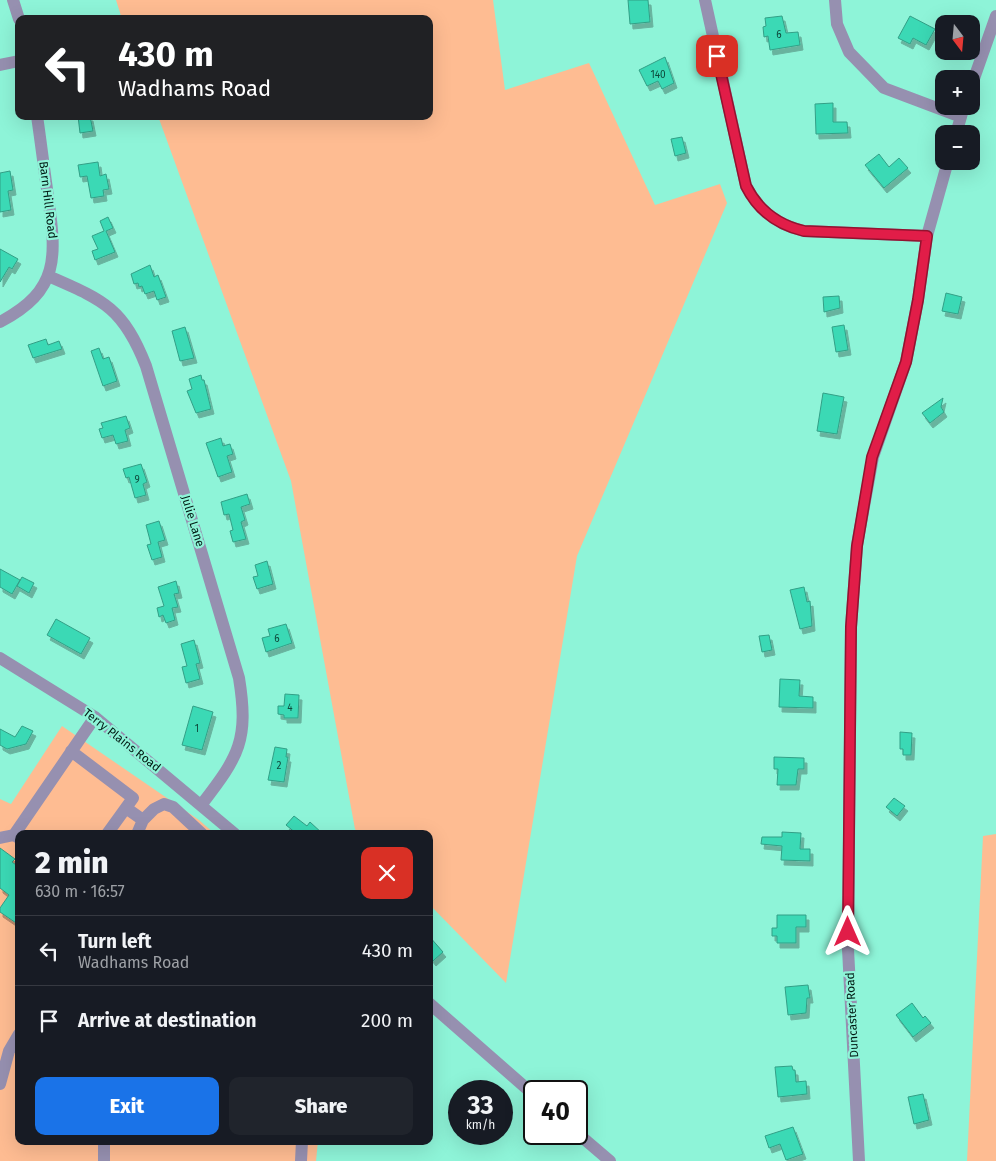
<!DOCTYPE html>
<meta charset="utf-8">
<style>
:root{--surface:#171b24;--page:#20242c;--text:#f1f3f6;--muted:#9ea1a6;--line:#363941;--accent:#1a73e8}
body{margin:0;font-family:"Fira Sans",sans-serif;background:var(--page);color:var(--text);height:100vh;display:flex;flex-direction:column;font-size:19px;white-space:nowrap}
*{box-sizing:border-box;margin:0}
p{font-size:16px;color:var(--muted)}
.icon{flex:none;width:28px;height:28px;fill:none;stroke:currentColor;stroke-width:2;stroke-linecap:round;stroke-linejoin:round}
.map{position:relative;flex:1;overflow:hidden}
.side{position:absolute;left:15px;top:830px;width:418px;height:315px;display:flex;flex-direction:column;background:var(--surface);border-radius:10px;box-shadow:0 5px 20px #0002}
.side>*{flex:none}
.banner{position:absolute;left:15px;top:15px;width:418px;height:105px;border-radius:10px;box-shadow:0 5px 20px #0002;background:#202124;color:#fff;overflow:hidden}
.needle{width:32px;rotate:164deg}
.tools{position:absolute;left:935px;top:15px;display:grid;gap:10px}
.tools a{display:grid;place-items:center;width:45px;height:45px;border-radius:10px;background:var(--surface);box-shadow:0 5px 20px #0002;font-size:25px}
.speed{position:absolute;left:448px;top:1080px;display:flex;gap:10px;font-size:25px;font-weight:700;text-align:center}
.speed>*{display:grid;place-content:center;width:65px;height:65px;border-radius:50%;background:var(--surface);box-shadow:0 5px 20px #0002;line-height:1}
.speed small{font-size:12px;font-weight:400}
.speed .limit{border:2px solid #111;border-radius:8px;background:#fff;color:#111}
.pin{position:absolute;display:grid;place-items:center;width:42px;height:42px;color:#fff;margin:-21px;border-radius:10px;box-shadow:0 2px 8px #0006}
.me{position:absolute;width:55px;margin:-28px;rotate:0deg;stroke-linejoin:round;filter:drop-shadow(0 0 4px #0008)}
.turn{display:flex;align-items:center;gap:18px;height:105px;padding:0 20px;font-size:22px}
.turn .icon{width:65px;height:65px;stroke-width:2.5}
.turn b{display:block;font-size:35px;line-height:42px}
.round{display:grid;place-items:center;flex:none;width:52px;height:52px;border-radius:10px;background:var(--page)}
.head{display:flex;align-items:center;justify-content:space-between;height:85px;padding:0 20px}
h1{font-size:30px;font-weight:800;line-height:38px}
.button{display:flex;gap:10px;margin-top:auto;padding:10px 20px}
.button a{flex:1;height:58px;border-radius:10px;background:var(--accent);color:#fff;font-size:20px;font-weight:800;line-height:58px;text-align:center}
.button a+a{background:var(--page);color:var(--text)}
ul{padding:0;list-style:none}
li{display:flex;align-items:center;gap:15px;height:70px;padding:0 20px;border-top:1px solid var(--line)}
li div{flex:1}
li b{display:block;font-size:19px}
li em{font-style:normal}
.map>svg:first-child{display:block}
</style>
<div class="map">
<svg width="996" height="1161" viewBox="0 0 996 1161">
<defs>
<filter id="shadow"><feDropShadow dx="3" dy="5" stdDeviation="0" flood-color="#0004"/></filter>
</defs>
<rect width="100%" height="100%" fill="#8ef4d8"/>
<!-- green -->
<path fill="#febc92" d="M116 0H493L505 90 589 63 655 205 720 184 727 203 577 556 506 983 429 904V834H359L355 829 291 481 158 116H429V19H122Z
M62 726 199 820 215 834H19V1141H318L316 1161H0V799L11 804Z
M996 834V1161H967L983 836Z"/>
<!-- building -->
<path fill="#3ad9b5" stroke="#339f86" filter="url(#shadow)" d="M628 0H648L650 22 630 24Z
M782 16 786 33 798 32 800 45 770 50 768 36 764 37 763 27 766 26 765 18Z
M910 16 935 29 926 45 913 38 910 44 898 38Z
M665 57 674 83 662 89 658 81 647 86 639 70Z
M833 103V122H847L848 133 816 134 815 104Z
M78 116H90L93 131 80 133Z
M682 137 686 153 675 156 671 139Z
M879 154 889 167 899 158 908 168 884 188 865 165Z
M98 162 100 176 106 174 109 189 103 190 104 196 91 198 87 176 80 177 78 165Z
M10 171 13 190 8 191 11 210 0 212V173Z
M108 217 113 228 106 231 115 252 95 260 92 251 98 249 92 236 104 231 100 221Z
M0 249 18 259 12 269 9 267 0 282Z
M150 265 154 277 158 275 166 297 157 300 154 291 145 294 142 286 139 287 138 283 134 284 131 274Z
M946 293 962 297 958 314 942 311Z
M839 296 840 308 824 312 823 297Z
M844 325 848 350 836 352 832 327Z
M185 327 194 358 180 361 172 331Z
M46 339 48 345 59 341 62 349 33 358 28 345Z
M99 348 103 359 109 357 117 381 103 386 91 351Z
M201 375 202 380H204L211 409 196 413 187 391 192 389 189 379Z
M823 393 844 397 837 434 817 431Z
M943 398 941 407 944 412 930 423 922 413Z
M126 416 130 428 125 430 128 441 116 444 113 435 102 438 99 429 103 428 101 423Z
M221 438 223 446 230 444 233 454 227 456 232 472 218 477 206 443Z
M141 464 147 482 143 484 146 495 135 498 129 477 126 478 123 469Z
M247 494 250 504 241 507 245 520 241 522 246 539 233 542 230 531 233 530 229 514 224 515 221 502Z
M159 521 165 540 158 542 162 557 152 560 147 545 151 544 146 525Z
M267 561 273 584 257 589 253 577 258 576 255 565Z
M0 569 20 580 12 594 0 587Z
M22 577 34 583 29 593 17 586Z
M176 581 179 593 174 594 178 607 172 608 175 620 166 623 163 615 159 617 157 608 164 606 158 587Z
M804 587 807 602 810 601 812 626 800 629 790 590Z
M56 619 90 638 81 654 47 635Z
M286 624 292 643 266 652 262 638 270 636 268 629Z
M769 635 772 650 762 652 759 636Z
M194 640 200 663 196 664 200 679 186 683 182 667 187 666 181 644Z
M780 679 800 680 799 696 813 697V708L779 707Z
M285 694 299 695 298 718H284V715L278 714V706H284Z
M193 706 213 712 202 750 182 745Z
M22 726 33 731 26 744 7 749 0 745V729L15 737Z
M900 732 912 733 911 755H903V749H900Z
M275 747 287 749 286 757H288L284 782 268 780Z
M774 757 804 758V769H798L796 785H777L778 769H774Z
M894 798 905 806 897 816 886 807Z
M294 816 307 826 310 822 323 834H297L286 825Z
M782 832 801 833 800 849H810V861L781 860 782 846 761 844 762 837H782Z
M0 848 15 859 12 862 19 867V925L0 912V908L9 895 0 888Z
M777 915H806V927H796V943H777V936H772V928H777Z
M429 936 443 952 433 961 429 956Z
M808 985 810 998H807L806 1013 788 1015 785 987Z
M912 1003 923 1018 925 1016 931 1023 913 1037 896 1015Z
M792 1066 793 1070H795L796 1082 806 1081 807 1094 778 1097 775 1067Z
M923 1094 929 1120 914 1124 908 1097Z
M793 1127 803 1154 786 1160 780 1144 769 1148 765 1136Z"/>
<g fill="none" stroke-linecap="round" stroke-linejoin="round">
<!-- minor -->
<path stroke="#9690b0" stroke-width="12" d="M13 0 19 19
M705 0 746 186C758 210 778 225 804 231L927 236
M835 0 837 24 849 52 884 88 961 117
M0 65 19 61
M971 87 996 16
M956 134 964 106
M48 276C103 300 123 307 146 366L239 678C249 740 239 756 202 804
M0 322C61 290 56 256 48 196 44 169 41 143 37 116
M0 658 95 717 235 834
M71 751 133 798 107 834
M126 808 143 820 137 834
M143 820 154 809 164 804 173 807 202 834
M0 838 14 835
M19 838 14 835 95 717
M429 1003 534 1095
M0 1084 9 1051 19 1034
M576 1132 610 1161
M104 1161V1141
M301 1161 302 1141
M859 1161 848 949 851 627 857 545 873 457 906 362 918 300 927 236 948 161"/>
</g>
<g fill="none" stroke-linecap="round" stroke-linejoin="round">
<defs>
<path id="route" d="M717 56 746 186C758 210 778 225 804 231L927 236 918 300 906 362 872 457 857 546 851 627 848 932"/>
</defs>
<!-- route casing -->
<use href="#route" stroke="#92132f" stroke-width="12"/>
<!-- route -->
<use href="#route" stroke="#e11d48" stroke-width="9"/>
</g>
<g text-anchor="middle" stroke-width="4.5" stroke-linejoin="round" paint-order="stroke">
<!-- number labels -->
<g font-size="10" fill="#0e4a3c">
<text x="779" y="38">6</text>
<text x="658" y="78">140</text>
<text x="137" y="483">9</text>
<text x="277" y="642">6</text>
<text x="290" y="711">4</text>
<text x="197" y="732">1</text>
<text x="279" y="769">2</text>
</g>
<!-- street labels -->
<g font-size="12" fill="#001a13" stroke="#8ef4d8">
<text transform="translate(48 200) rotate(83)" y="4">Barn Hill Road</text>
<text transform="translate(193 521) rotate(73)" y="4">Julie Lane</text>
<text transform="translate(122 740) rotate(38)" y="4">Terry Plains Road</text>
<text transform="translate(852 1015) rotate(-93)" y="4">Duncaster Road</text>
</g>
</g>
</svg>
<div class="tools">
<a><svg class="needle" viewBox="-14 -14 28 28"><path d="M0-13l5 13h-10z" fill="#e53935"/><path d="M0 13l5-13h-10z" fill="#9ea1a6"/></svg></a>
<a>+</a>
<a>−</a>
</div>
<div class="speed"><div>33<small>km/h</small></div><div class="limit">40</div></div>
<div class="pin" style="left:717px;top:56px;background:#d93025"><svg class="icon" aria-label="arrive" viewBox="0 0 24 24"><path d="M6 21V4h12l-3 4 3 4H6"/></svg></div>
<svg class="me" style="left:848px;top:932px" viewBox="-20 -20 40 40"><path d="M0-17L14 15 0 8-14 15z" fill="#e11d48" stroke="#fff" stroke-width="4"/></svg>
<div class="banner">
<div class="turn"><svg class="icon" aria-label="left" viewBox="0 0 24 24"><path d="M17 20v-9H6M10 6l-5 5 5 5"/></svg><div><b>430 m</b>Wadhams Road</div></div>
</div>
<section class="side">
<div class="head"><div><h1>2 min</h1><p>630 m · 16:57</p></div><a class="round" style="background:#d93025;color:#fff"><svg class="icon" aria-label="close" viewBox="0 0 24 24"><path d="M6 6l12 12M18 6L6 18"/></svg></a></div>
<ul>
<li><svg class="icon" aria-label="left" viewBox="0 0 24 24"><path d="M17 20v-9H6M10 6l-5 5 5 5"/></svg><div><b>Turn left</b><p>Wadhams Road</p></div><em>430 m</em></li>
<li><svg class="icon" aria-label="arrive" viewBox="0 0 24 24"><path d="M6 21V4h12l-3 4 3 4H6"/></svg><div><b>Arrive at destination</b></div><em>200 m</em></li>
</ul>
<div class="button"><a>Exit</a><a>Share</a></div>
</section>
</div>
